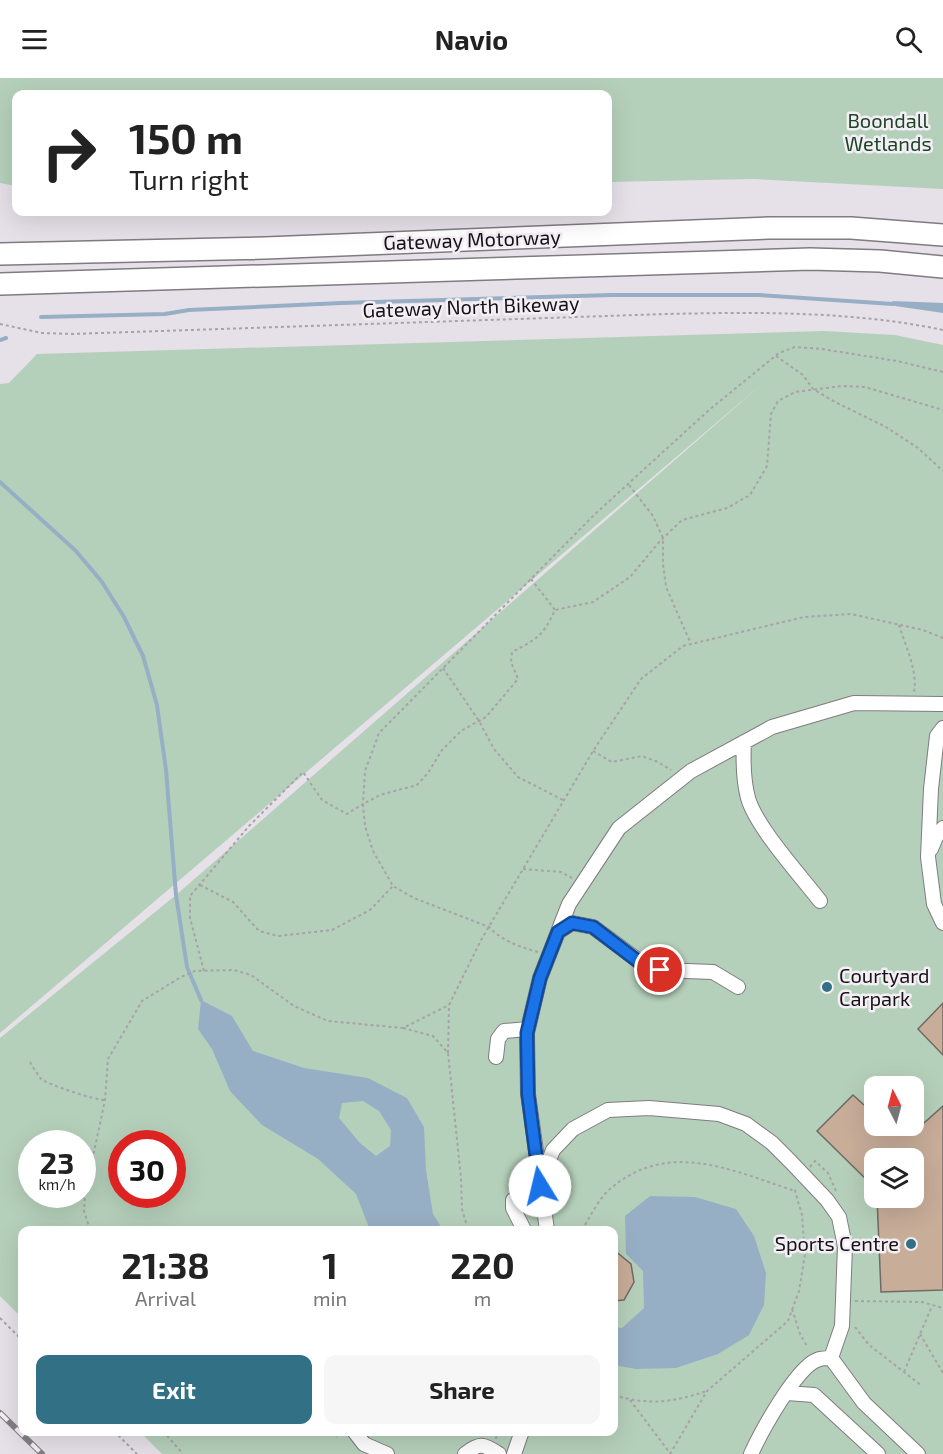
<!DOCTYPE html>
<style>
:root{--surface:#fff;--page:#f6f6f6;--text:#222;--muted:#767676;--accent:#317085}
body{margin:0;font-family:"Exo 2",sans-serif;background:var(--page);color:var(--text);height:100vh;display:flex;flex-direction:column;font-size:22px;white-space:nowrap}
*{box-sizing:border-box;margin:0}
p{font-size:20px;color:var(--muted)}
.icon{flex:none;width:33px;height:33px;fill:none;stroke:currentColor;stroke-width:2;stroke-linecap:round;stroke-linejoin:round}
.map{position:relative;flex:1;overflow:hidden}
.sheet{position:absolute;left:18px;top:1148px;width:600px;height:210px;display:flex;flex-direction:column;background:var(--surface);border-radius:12px;box-shadow:0 6px 24px #0002}
.sheet>*{flex:none}
.banner{position:absolute;left:12px;top:12px;width:600px;height:126px;border-radius:12px;box-shadow:0 6px 24px #0002;background:#fff;color:var(--text);overflow:hidden}
.needle{width:39px;rotate:354deg}
.buttons{position:absolute;left:864px;top:998px;display:grid;gap:12px}
.buttons a{display:grid;place-items:center;width:60px;height:60px;border-radius:12px;background:var(--surface);box-shadow:0 6px 24px #0002;font-size:30px}
.speed{position:absolute;left:18px;top:1052px;display:flex;gap:12px;font-size:30px;font-weight:700;text-align:center}
.speed>*{display:grid;place-content:center;width:78px;height:78px;border-radius:50%;background:var(--surface);box-shadow:0 6px 24px #0002;line-height:1}
.speed small{font-size:15px;font-weight:400}
.speed .limit{border:9px solid #d22;background:#fff;color:#111}
.pin{position:absolute;display:grid;place-items:center;width:51px;height:51px;color:#fff;margin:-26px;border:3px solid #fff;border-radius:50%;box-shadow:0 2px 6px #0007}
.me{position:absolute;width:66px;margin:-33px;rotate:351deg;stroke-linejoin:round;filter:drop-shadow(0 0 4px #0008)}
.turn{display:flex;align-items:center;gap:21px;height:126px;padding:0 18px;font-size:27px}
.turn .icon{width:78px;height:78px;stroke-width:2.5}
.turn b{display:block;font-size:42px;line-height:51px}
.eta{display:flex;justify-content:space-evenly;align-items:center;height:102px;text-align:center}
.eta b{font-size:36px;font-weight:700;line-height:42px}
.primary-button{display:flex;gap:12px;margin-top:auto;padding:12px 18px}
.primary-button a{flex:1;height:69px;border-radius:12px;background:var(--accent);color:#fff;font-size:24px;font-weight:700;line-height:69px;text-align:center}
.primary-button a+a{background:var(--page);color:var(--text)}
header{display:flex;justify-content:space-between;align-items:center;height:78px;padding:0 18px;background:var(--surface);font-size:27px;font-weight:700}
.map>svg:first-child{display:block}
</style>
<header><svg class="icon" aria-label="menu" viewBox="0 0 24 24"><path d="M4 6h16M4 12h16M4 18h16"/></svg>Navio<svg class="icon" aria-label="search" viewBox="0 0 24 24"><circle cx="10" cy="10" r="6"/><path d="M15 15l6 6"/></svg></header>
<div class="map">
<svg width="943" height="1376" viewBox="0 0 943 1376">
<rect width="100%" height="100%" fill="#e6e1e8"/>
<!-- green -->
<path fill="#b5d0ba" fill-rule="evenodd" d="M0 0H943V111L753 101 608 104V16H16V108L0 105Z
M824 253 895 257 943 267V1376H162L139 1353H614V1152H22V1240L0 1218V960L176 817 762 306 0 955V306L9 305 37 276ZM874 1008H914V1047H874ZM32 1065H82V1116H32ZM122 1065H172V1116H122ZM874 1080H914V1119H874Z"/>
<!-- water -->
<path fill="#97afc5" fill-rule="evenodd" d="M892 223 943 225V235L895 228Z
M201 922 232 938 253 973 304 990 368 1000 407 1020 424 1049 426 1092 433 1136 443 1152H366L368 1147 356 1116 318 1081 262 1047 230 1013 212 971 198 951ZM363 1023 379 1033 391 1052 390 1068 376 1078 360 1065 339 1040 342 1025Z
M650 1118 695 1119 736 1131 754 1158 766 1195 764 1227 749 1257 718 1276 676 1290 636 1291 614 1287V1249L622 1250 644 1230 643 1193 626 1176 625 1138Z"/>
<g fill="none" stroke-linecap="round" stroke-linejoin="round">
<!-- stream -->
<path stroke="#97afc5" stroke-width="4" d="M41 239 165 236 189 232 341 225 612 217H759L893 226
M0 262 6 260
M0 404 76 473 102 504 124 539 143 578 157 627 166 692 176 817 187 889 201 922"/>
</g>
<!-- building -->
<path fill="#c8ad99" stroke="#706a65" stroke-width="1.5" d="M943 925V977L918 951Z
M853 1017 874 1036V1047H887L891 1051 915 1053 943 1028V1212L881 1214 877 1119H914V1080H874V1109L817 1053Z
M614 1172 631 1186 634 1204 624 1222 614 1223Z"/>
<g fill="none" stroke-linecap="round" stroke-linejoin="round">
<defs>
<path id="minor" d="M943 650 937 658 931 711 928 779 934 826 943 845
M744 664C743 683 743 701 748 720 756 749 801 798 820 823
M931 771 936 759 943 750
M558 854 572 845 593 849 639 883 660 892 713 894 738 909
M496 979 498 961 504 953 528 951
M540 1106 553 1072 573 1051 608 1032 649 1030 719 1036 746 1046 772 1065 791 1084 827 1122 839 1139 845 1168 842 1248 831 1280
M513 1122V1130L524 1152
M547 1152 528 1016 527 955 540 900 569 826 619 750 691 693 772 649 854 625 943 626
M787 1315 814 1317 878 1376
M354 1353 364 1366 387 1376
M465 1376C480 1364 483 1366 499 1376
M514 1376 522 1353
M751 1376C761 1354 796 1290 817 1282 821 1280 827 1280 831 1280L864 1325 918 1376"/>
<path id="highway" d="M0 176 265 170 769 150H851L943 157
M0 206 810 181 880 183 943 189"/>
</defs>
<!-- minor casing -->
<use href="#minor" stroke="#807b81" stroke-width="16"/>
<!-- highway casing -->
<use href="#highway" stroke="#807b81" stroke-width="24"/>
<!-- path -->
<path stroke="#a6a2a8" stroke-width="2" stroke-dasharray="3 3" stroke-linecap="butt" d="M0 246 42 255 72 256 666 236C758 234 853 233 943 252
M776 278 803 297 813 311 835 324 886 349 918 370 943 393
M629 407 653 438 663 460V486L666 509 691 566
M531 501 555 532
M899 547C905 567 918 593 914 614
M443 590 479 643 494 671 518 699 563 722
M593 673 612 684 642 678 658 684 671 692
M523 791 561 794 572 800
M200 807 233 824 259 853 278 858 332 852 370 832 393 808
M538 874C520 869 502 863 489 849L414 820 393 808 373 773 365 748 363 726 380 717 417 707 428 695 442 672 461 653 486 639 518 601 511 584 512 574C537 561 543 558 555 532L593 524 630 499 660 463 682 442 727 430 750 417 767 388 771 336 778 323 795 314 842 308 865 309 943 332
M204 893 190 840V818L249 748 303 694 322 722 347 736 363 726 365 693 379 655 594 437 709 332 779 275 795 269 822 271 897 283 943 294
M403 950 433 958 448 975 461 1100 462 1131 468 1152
M448 975 449 927 481 862 593 673 641 601 683 568 804 539 851 536 923 552 943 560
M30 984C33 989 37 996 41 1001 46 1006 98 1023 105 1022
M810 1089 815 1083 828 1095 836 1113
M90 1152 84 1133 85 1116 105 1022 108 981 142 923 181 899 195 893 234 892 251 897 294 928 328 943 403 950 449 927
M582 1152C590 1139 599 1120 611 1110 670 1061 733 1093 795 1113
M855 1223 922 1224 943 1230
M792 1231 800 1256 807 1268
M0 1240 22 1262
M855 1249 869 1267 922 1308
M920 1256 943 1295
M904 1294 932 1228
M614 1317C649 1328 673 1324 707 1313
M630 1322 670 1375
M114 1353 137 1376
M163 1353 183 1376
M326 1353 337 1359
M496 1361 497 1353
M670 1376 707 1313 788 1243 799 1213 805 1176 802 1137 795 1113 797 1109"/>
<!-- minor -->
<use href="#minor" stroke="#fff" stroke-width="14"/>
<!-- highway -->
<use href="#highway" stroke="#fff" stroke-width="21"/>
<defs>
<path id="rail" d="M0 1335 42 1376"/>
</defs>
<!-- rail casing -->
<use href="#rail" stroke="#837f84" stroke-width="6"/>
<!-- rail -->
<use href="#rail" stroke="#f4eef5" stroke-width="4" stroke-dasharray="11" stroke-linecap="butt"/>
</g>
<g fill="none" stroke-linecap="round" stroke-linejoin="round">
<defs>
<path id="route" d="M540 1108 528 1016 527 955 540 900 558 854 572 845 593 849 639 884 660 892"/>
</defs>
<!-- route casing -->
<use href="#route" stroke="#114b97" stroke-width="15"/>
<!-- route -->
<use href="#route" stroke="#1a73e8" stroke-width="10"/>
</g>
<!-- markers -->
<g fill="#317085" stroke="#f4eef5" stroke-width="2">
<circle cx="827" cy="909" r="6"/>
<circle cx="911" cy="1166" r="6"/>
</g>
<g text-anchor="middle" stroke-width="5" stroke-linejoin="round" paint-order="stroke">
<!-- park labels -->
<g font-size="20" fill="#1b4628" stroke="#f4eef5">
<text x="888" y="50">Boondall<tspan x="888" dy="23">Wetlands</tspan></text>
</g>
<!-- street labels -->
<g font-size="20" fill="#151315" stroke="#f4eef5">
<text transform="translate(472 162) rotate(-2)" y="7">Gateway Motorway</text>
<text transform="translate(471 229) rotate(-2)" y="7">Gateway North Bikeway</text>
</g>
<!-- poi labels -->
<g font-size="20" fill="#151315" stroke="#f4eef5" text-anchor="start">
<text x="839" y="905">Courtyard<tspan x="839" dy="23">Carpark</tspan></text>
<text x="899" y="1173" text-anchor="end">Sports Centre</text>
</g>
</g>
</svg>
<div class="buttons">
<a><svg class="needle" viewBox="-14 -14 28 28"><path d="M0-13l5 13h-10z" fill="#e53935"/><path d="M0 13l5-13h-10z" fill="#767676"/></svg></a>
<a><svg class="icon" aria-label="layers" viewBox="0 0 24 24"><path d="M12 4l9 5-9 5-9-5zM3 14l9 5 9-5"/></svg></a>
</div>
<div class="speed"><div>23<small>km/h</small></div><div class="limit">30</div></div>
<div class="pin" style="left:660px;top:892px;background:#d93025"><svg class="icon" aria-label="arrive" viewBox="0 0 24 24"><path d="M6 21V4h12l-3 4 3 4H6"/></svg></div>
<svg class="me" style="left:540px;top:1108px" viewBox="-20 -20 40 40"><circle r="19" fill="#fff"/><path d="M0-13L10 11 0 6-10 11z" fill="#1a73e8"/></svg>
<div class="banner">
<div class="turn"><svg class="icon" aria-label="right" viewBox="0 0 24 24"><path d="M7 20v-9h11M14 6l5 5-5 5"/></svg><div><b>150 m</b>Turn right</div></div>
</div>
<section class="sheet">
<div class="eta">
<div><b>21:38</b><p>Arrival</p></div>
<div><b>1</b><p>min</p></div>
<div><b>220</b><p>m</p></div>
</div>
<div class="primary-button"><a>Exit</a><a>Share</a></div>
</section>
</div>
